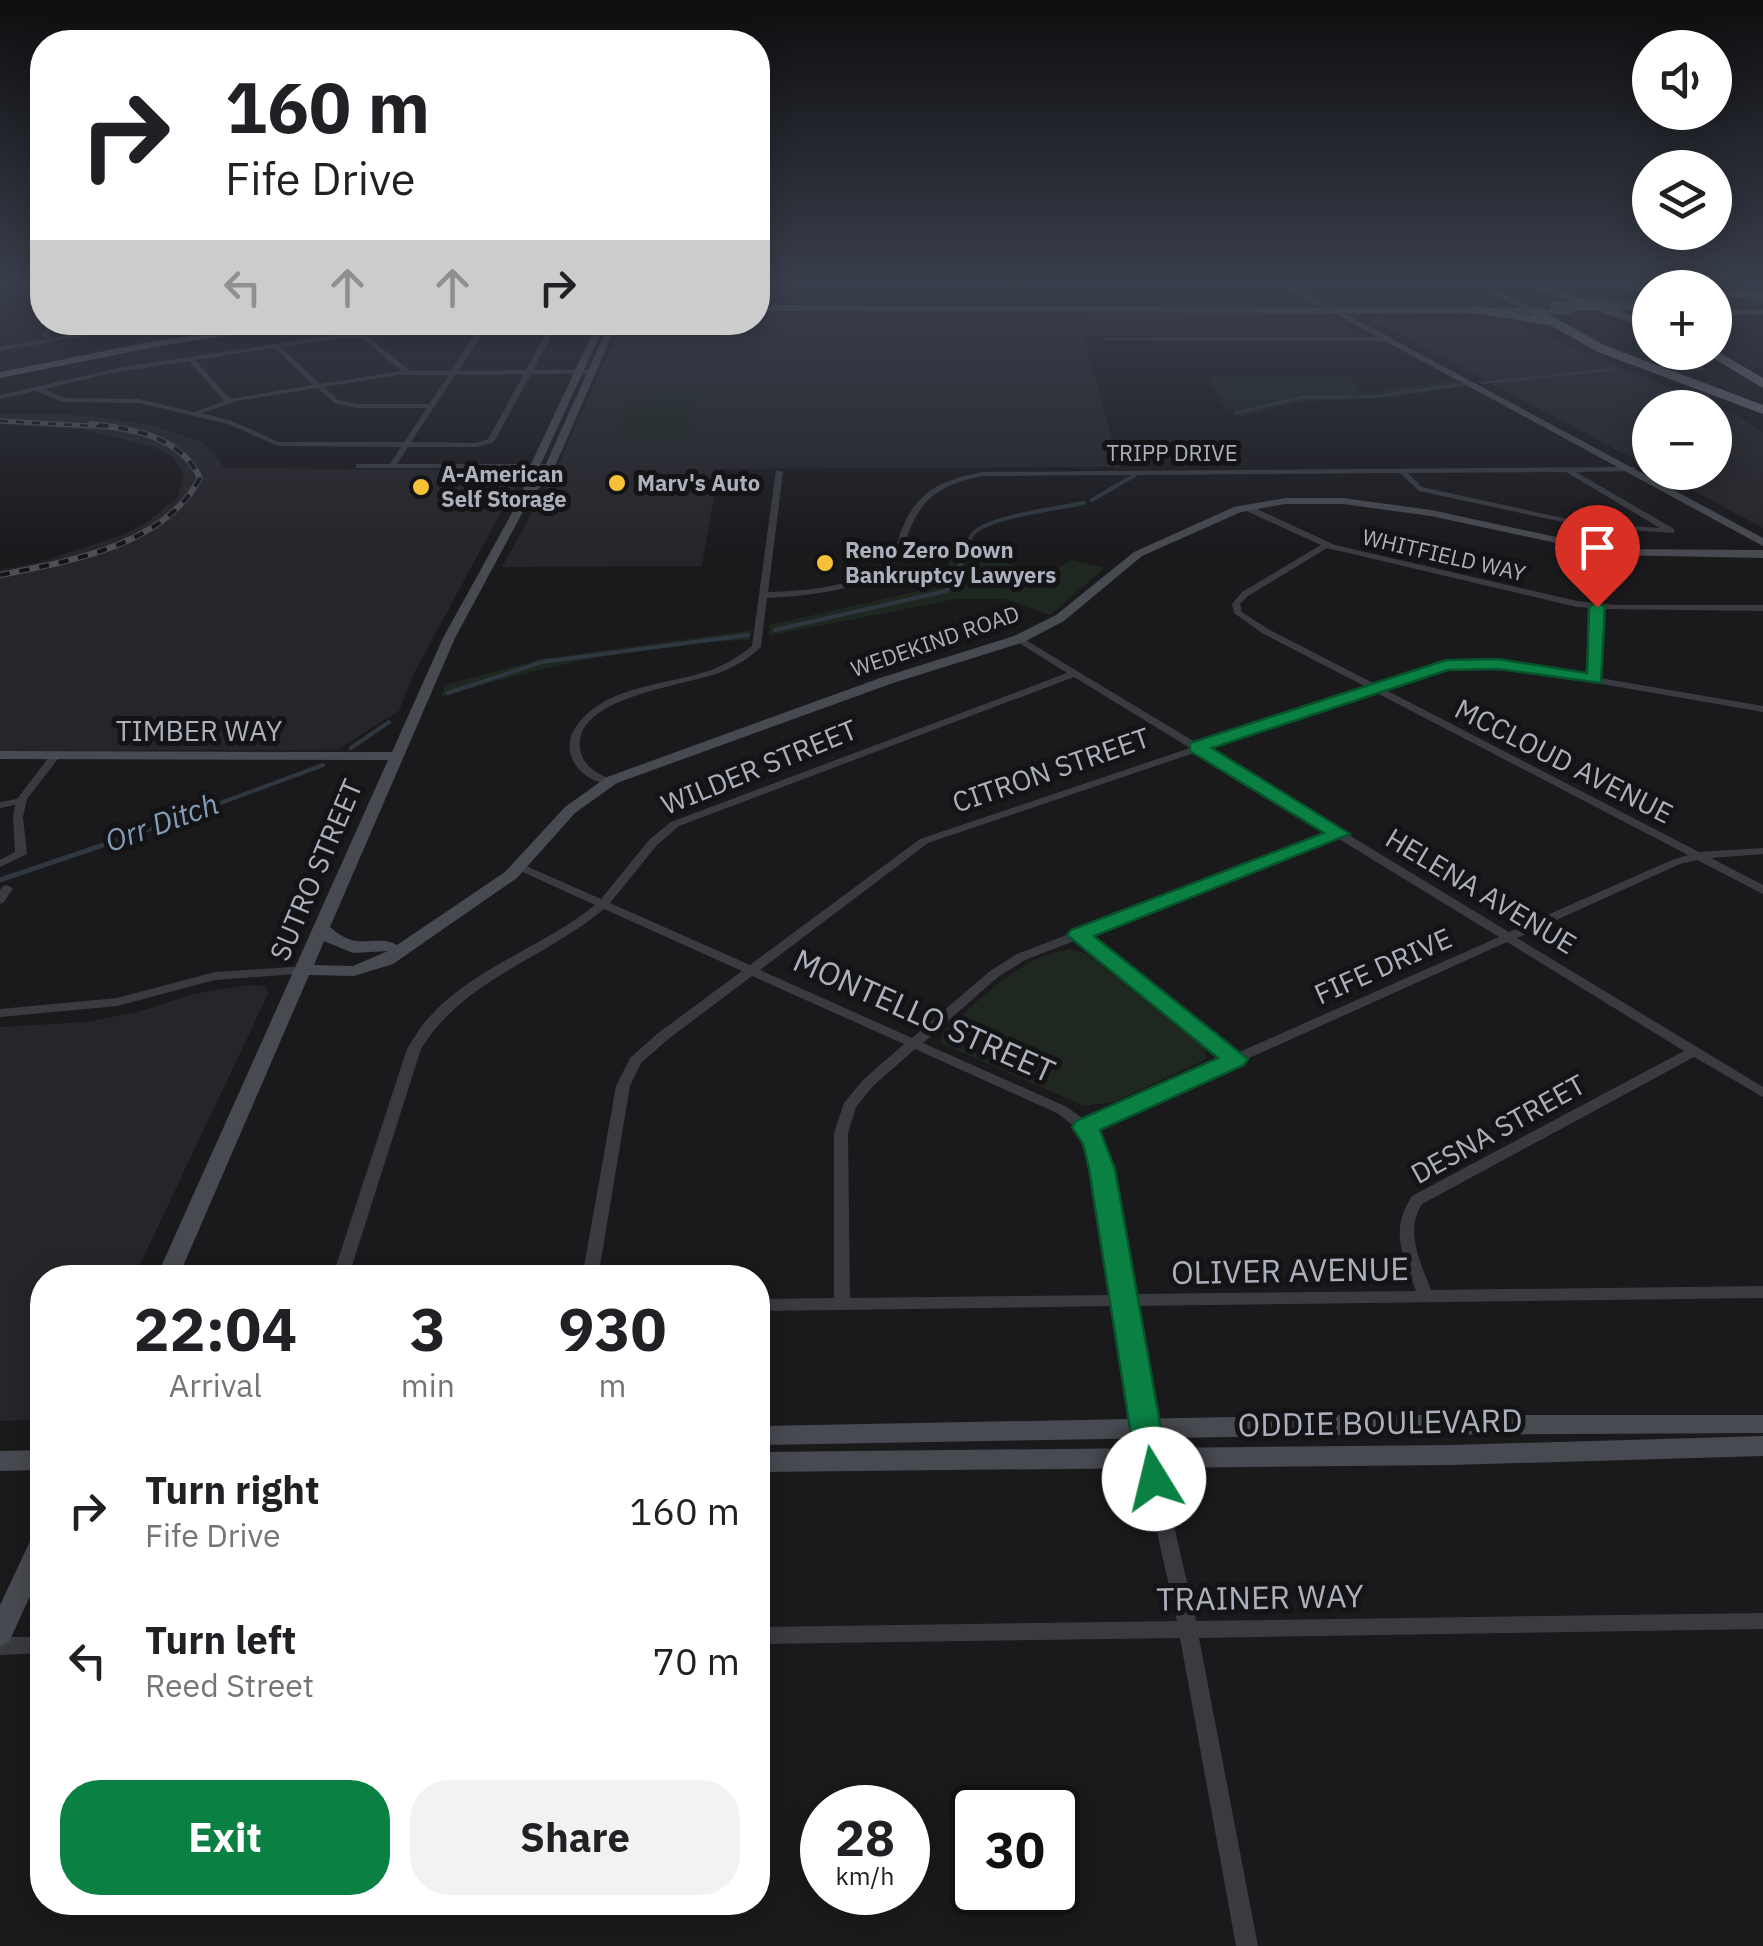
<!DOCTYPE html>
<meta charset="utf-8">
<style>
:root{--surface:#fff;--page:#f2f2f2;--text:#202124;--muted:#757577;--accent:#0b8043}
body{margin:0;font-family:"IBM Plex Sans",sans-serif;background:var(--page);color:var(--text);height:100vh;display:flex;flex-direction:column;font-size:38px;white-space:nowrap}
*{box-sizing:border-box;margin:0}
p{font-size:32px;color:var(--muted)}
.icon{flex:none;width:55px;height:55px;fill:none;stroke:currentColor;stroke-width:2;stroke-linecap:round;stroke-linejoin:round}
.map{position:relative;flex:1;overflow:hidden}
.details{position:absolute;left:30px;top:1265px;width:740px;height:650px;display:flex;flex-direction:column;background:var(--surface);border-radius:40px;box-shadow:0 5px 25px #0003}
.details>*{flex:none}
.guide{position:absolute;left:30px;top:30px;width:740px;height:305px;border-radius:40px;box-shadow:0 5px 25px #0003;background:#fff;color:var(--text);overflow:hidden}
.controls{position:absolute;left:1632px;top:30px;display:grid;gap:20px}
.controls a{display:grid;place-items:center;width:100px;height:100px;border-radius:50%;background:var(--surface);box-shadow:0 5px 25px #0003;font-size:50px}
.speed{position:absolute;left:800px;top:1785px;display:flex;gap:20px;font-size:50px;font-weight:700;text-align:center}
.speed>*{display:grid;place-content:center;width:130px;height:130px;border-radius:50%;background:var(--surface);box-shadow:0 5px 25px #0003;line-height:1}
.speed small{font-size:25px;font-weight:400}
.speed .limit{border:5px solid #111;border-radius:15px;background:#fff;color:#111}
.pin{position:absolute;display:grid;place-items:center;width:85px;height:85px;color:#fff;margin:-102px -42px;border-radius:50% 50% 50% 0;rotate:-45deg;box-shadow:0 0 10px #0007}
.pin .icon{rotate:45deg}
.me{position:absolute;width:110px;margin:-55px;rotate:351deg;stroke-linejoin:round;filter:drop-shadow(0 0 8px #0008)}
.turn{display:flex;align-items:center;gap:35px;height:210px;padding:0 30px;font-size:45px}
.turn .icon{width:130px;height:130px;stroke-width:2.5}
.turn b{display:block;font-size:70px;line-height:85px}
.lanes{display:flex;align-items:center;height:95px;padding:0 30px;background:#0003;justify-content:center;gap:50px;direction:ltr}
.lanes .off{opacity:.35}
.eta{display:flex;justify-content:space-evenly;align-items:center;height:170px;text-align:center}
.eta b{font-size:60px;font-weight:800;line-height:70px}
.primary-button{display:flex;gap:20px;margin-top:auto;padding:20px 30px}
.primary-button a{flex:1;height:115px;border-radius:40px;background:var(--accent);color:#fff;font-size:40px;font-weight:800;line-height:115px;text-align:center}
.primary-button a+a{background:var(--page);color:var(--text)}
ul{padding:0;list-style:none}
li{display:flex;align-items:center;gap:30px;height:150px;padding:0 30px}
li div{flex:1}
li b{display:block;font-size:38px}
li em{font-style:normal}
.map>svg:first-child{display:block}
</style>
<div class="map">
<svg width="1763" height="1946" viewBox="0 0 1763 1946">
<rect width="100%" height="100%" fill="#1a191c"/>
<!-- built -->
<path fill="#262529" d="M1175 280H1265L1286 297 1185 300Z
M1299 280H1423L1402 292 1350 300 1323 296Z
M1312 310 1326 313 1364 336 1083 335 1120 467 719 469 702 566 502 567 556 470 616 335 627 323 758 322V311Z
M1372 317 1522 326 1739 417 1763 432V528L1660 473 1715 472V408H1650V467L1369 319Z
M0 414 83 415 151 425 199 441 213 451 224 468 524 470 414 673 399 711 337 750 0 751V570L36 563 125 534 150 520 178 497 184 473 171 455 152 446 84 430 0 424Z
M249 985 264 986 269 992 134 1277 42 1278V1420L0 1421V1027L85 1022 138 1012 193 994Z"/>
<!-- green -->
<path fill="#1f2721" d="M1209 377H1350L1363 393 1452 381 1465 386 1393 397 1298 402 1239 417 1224 406Z
M633 392H700L688 441H616Z
M958 536 1029 575H1047L1072 560 1105 568 1050 615 1005 599H956L769 636 770 625 940 586Z
M752 630 750 640C647 643 539 667 441 697L445 685 541 659Z
M1070 949 1085 953 1203 1046 1207 1059 1114 1102 1084 1106 941 1043 942 1033C979 1001 1019 956 1070 949Z"/>
<g fill="none" stroke-linecap="round" stroke-linejoin="round">
<!-- stream-far2 -->
<path stroke="#2f3841" stroke-width="2.5" d="M1692 369H1704
M1482 383 1617 369
M1235 413 1303 397H1370L1466 384"/>
<!-- stream-far1 -->
<path stroke="#2f3841" stroke-width="4" d="M1092 500 1135 475
M775 630 946 591C962 575 960 553 972 535 984 517 1060 508 1084 503
M448 693 542 662 748 635
M351 748 389 722
M123 839 323 765"/>
<!-- stream -->
<path stroke="#2f3841" stroke-width="5" d="M0 880 130 836"/>
<!-- street -->
<path fill="#3a3b41" fill-rule="evenodd" d="M54 322H61L47 334 51 338 101 329 118 322H127L102 333 0 351V347L45 339 41 334Z
M527 325 553 333 533 370H593L595 371V373L531 374 494 442 477 447H408L397 464H553V468H356V464H390L401 447 278 446 228 424 139 403 63 402 36 391 0 399V395L123 367 337 335ZM527 329 546 334 526 370 458 371 484 331ZM477 331 451 371H410L368 337ZM361 338 402 371 320 384 281 347 337 339ZM275 348 313 385 230 399 195 360ZM189 361 224 401 194 412 139 399 64 398 44 389 112 373ZM524 374 488 439 476 443 411 442 455 375ZM398 375H449L429 404H359L338 400 324 387ZM317 388 336 404 359 408H427L404 442H279L232 421 202 413 237 401Z
M1104 337H1388L1391 339 1388 341 1102 340Z
M1632 467H1635V471L1576 472 1674 529V533L1586 527 1419 491 1400 473 982 476C946 484 925 493 910 529 905 541 904 555 894 564 868 591 803 596 767 598L761 647C749 658 737 666 721 672 687 686 573 696 580 749 583 766 596 773 612 780V784C599 784 586 778 578 768 567 755 567 738 577 725 608 684 666 686 711 670 727 664 739 656 752 646L776 470 783 472 768 592C802 591 862 587 887 562 895 554 897 544 900 534 916 491 939 481 982 472ZM1566 472 1660 528 1586 523 1422 487 1408 473Z
M1242 505H1248L1335 545 1577 601 1617 605H1763V611L1601 609 1600 678 1763 706V712L1515 669 1447 668 1384 689 1699 852 1763 848V854L1711 858 1763 885V894L1697 860 1680 864 1517 938 1763 1087V1097L1694 1057 1422 1204C1404 1232 1421 1263 1431 1290L1763 1286V1298L1133 1306 1163 1479 1196 1621 1763 1613V1629L1199 1638 1258 1946H1236L1180 1638 758 1644V1627L1177 1621 1145 1479 1117 1306 758 1311V1299L834 1298V1133L844 1103 863 1080 904 1044 752 976 667 1040 641 1063 630 1086 598 1278H582L616 1086 630 1058 657 1034 742 971 604 909C543 960 464 979 421 1049L348 1278H332L407 1049C413 1040 418 1030 425 1022 469 969 542 948 595 905L516 869 514 867 516 865H524L601 899 649 840 671 822 1067 673 1016 641 1014 639 1019 636 1200 745 1368 688 1262 633 1234 613 1232 604 1242 592 1321 545 1242 509ZM1327 548 1577 607 1593 608 1590 676 1515 663 1446 662 1377 685 1268 629 1242 612 1240 604 1248 596ZM1074 677 1190 748 920 839 750 965 610 903 657 845 679 826ZM1375 692 1688 855 1672 860 1509 932 1207 749ZM1197 752 1331 834 1017 954 990 971 912 1038 760 970 928 843ZM1339 839 1499 937 1237 1053 1088 936ZM1077 940 1227 1058 1086 1121 1067 1107 923 1043 998 977 1025 960ZM1507 942 1684 1051 1412 1196C1389 1231 1403 1255 1416 1291L1131 1294 1109 1169 1094 1128ZM915 1049 1057 1113 1083 1133 1095 1169 1115 1295 850 1298 848 1133 856 1107 873 1086Z
M56 752 61 755 27 799 23 817 27 854 0 867V860L15 852 13 817 15 805 0 808V802L17 799 52 753Z
M7 885 13 888 4 902 0 904V890L3 886Z
M306 966 310 967 312 970 310 973 215 980 117 1006 0 1017V1009L117 998 215 972Z
M0 1637H42V1653L0 1655Z"/>
<!-- secondary -->
<path fill="#484a51" fill-rule="evenodd" d="M1331 306 1763 538V546L1328 310Z
M598 322H606L532 483 545 466 610 322H618L555 466 545 484 533 493 455 638 330 927C359 954 375 932 397 945L505 872 565 807 607 777 883 677 1014 636 1056 615 1134 552 1234 507 1285 498H1343L1431 510 1612 549 1763 550V558L1612 555 1431 516 1343 504H1285L1241 512 1142 556 1064 621 1024 642 893 683 617 783 575 813 517 878 393 964 354 976 309 975 178 1278H156L388 760 0 759V751L392 752 443 638 524 491 522 483ZM324 941 353 953 388 951 353 966 314 965Z
M1344 1415H1763V1433L1344 1435 758 1445V1426Z
M1763 1436V1456L1451 1465 758 1472V1452L1451 1445Z
M42 1450V1470L0 1471V1451Z
M42 1532V1570L9 1642 0 1646V1605L33 1535Z"/>
<!-- primary -->
<path fill="#565860" fill-rule="evenodd" d="M1272 280H1283L1325 304 1317 306Z
M1466 280H1478L1532 308 1574 311 1569 314 758 311V305L1520 308Z
M1715 309H1763V315H1715Z
M283 322H311L155 347 0 378V372L155 341Z
M614 322H626L610 329Z"/>
<!-- highway -->
<path fill="#666972" fill-rule="evenodd" d="M1510 280H1527L1650 321V329Z
M1600 280 1650 286 1655 288H1650V292L1588 283Z
M1715 291 1763 293V299L1715 297Z
M1472 305 1534 316 1526 310 1536 307 1606 346 1763 405V414L1598 352 1550 325 1468 312Z
M1715 350 1763 378V388L1703 352Z"/>
<defs>
<path id="rail-far1" d="M0 421 112 427"/>
<path id="rail" d="M0 575C70 561 164 546 200 478 180 436 134 429 91 424"/>
</defs>
<!-- rail-far1 casing -->
<use href="#rail-far1" stroke="#4d4f56" stroke-width="5"/>
<!-- rail casing -->
<use href="#rail" stroke="#4d4f56" stroke-width="6"/>
<!-- rail-far1 -->
<use href="#rail-far1" stroke="#141417" stroke-width="2.5" stroke-dasharray="8" stroke-linecap="butt"/>
<!-- rail -->
<use href="#rail" stroke="#141417" stroke-width="4" stroke-dasharray="10" stroke-linecap="butt"/>
<!-- primary-bridge -->
<path stroke="#565860" stroke-width="10" d="M1555 306H1650"/>
<!-- highway-bridge -->
<path stroke="#666972" stroke-width="12" d="M1573 280 1594 283"/>
</g>
<!-- sky -->
<linearGradient id="sky" x2="0" y2="1"><stop stop-color="#0e0e0f"/><stop offset="0.51" stop-color="#383e4b"/><stop offset="1" stop-color="#383e4b" stop-opacity="0"/></linearGradient>
<rect width="1763" height="553" fill="url(#sky)"/>
<!-- route -->
<path fill="#0b8043" stroke="#07532c" stroke-width="2.5" d="M1597 602 1605 607 1601 683 1498 669 1448 670 1212 748 1350 834 1094 936 1248 1059 1244 1065 1100 1130 1115 1169 1170 1479 1165 1489 1154 1492 1142 1489 1138 1479 1089 1169 1083 1144 1072 1127 1076 1121 1218 1058 1067 935 1071 930 1324 833 1190 751V743L1446 660 1498 659 1587 673 1589 607Z"/>
<!-- markers -->
<g fill="#f8c135" stroke="#141417" stroke-width="4">
<circle cx="617" cy="483" r="10"/>
<circle cx="421" cy="487" r="10"/>
<circle cx="825" cy="563" r="10"/>
</g>
<g text-anchor="middle" stroke-width="10" stroke-linejoin="round" paint-order="stroke">
<!-- far-street labels -->
<g font-size="22" fill="#acb0bc" stroke="#141417">
<text x="1172" y="461">TRIPP DRIVE</text>
<text transform="translate(1444 555) rotate(13)" y="8">WHITFIELD WAY</text>
<text transform="translate(935 641) rotate(-19)" y="8">WEDEKIND ROAD</text>
</g>
<!-- far-poi labels -->
<g font-size="22" font-weight="bold" fill="#acb0bc" stroke="#141417" text-anchor="start">
<text x="441" y="482">A-American<tspan x="441" dy="25">Self Storage</tspan></text>
<text x="637" y="491">Marv's Auto</text>
<text x="845" y="558">Reno Zero Down<tspan x="845" dy="25">Bankruptcy Lawyers</tspan></text>
</g>
<!-- street labels -->
<g font-size="28" fill="#acb0bc" stroke="#141417">
<text x="199" y="741">TIMBER WAY</text>
<text transform="translate(1564 761) rotate(27)" y="10">MCCLOUD AVENUE</text>
<text transform="translate(759 767) rotate(-22)" y="10">WILDER STREET</text>
<text transform="translate(1051 770) rotate(-19)" y="10">CITRON STREET</text>
<text transform="translate(316 870) rotate(-67)" y="10">SUTRO STREET</text>
<text transform="translate(1481 891) rotate(31)" y="10">HELENA AVENUE</text>
<text transform="translate(1383 966) rotate(-24)" y="10">FIFE DRIVE</text>
<text transform="translate(1498 1129) rotate(-29)" y="10">DESNA STREET</text>
</g>
<!-- water labels -->
<g font-size="30" font-style="italic" fill="#829bb7" stroke="#141417">
<text transform="translate(162 823) rotate(-20)" y="10">Orr Ditch</text>
</g>
<!-- near-street labels -->
<g font-size="32" fill="#acb0bc" stroke="#141417">
<text transform="translate(924 1016) rotate(24)" y="11">MONTELLO STREET</text>
<text transform="translate(1290 1271) rotate(-1)" y="11">OLIVER AVENUE</text>
<text transform="translate(1380 1423) rotate(-1)" y="11">ODDIE BOULEVARD</text>
<text transform="translate(1260 1598) rotate(-1)" y="11">TRAINER WAY</text>
</g>
</g>
</svg>
<div class="controls">
<a><svg class="icon" aria-label="sound" viewBox="0 0 24 24"><path d="M4 9h4l5-4v14l-5-4H4zM17 9q2 3 0 6"/></svg></a>
<a><svg class="icon" aria-label="layers" viewBox="0 0 24 24"><path d="M12 4l9 5-9 5-9-5zM3 14l9 5 9-5"/></svg></a>
<a>+</a>
<a>−</a>
</div>
<div class="speed"><div>28<small>km/h</small></div><div class="limit">30</div></div>
<div class="pin" style="left:1597px;top:607px;background:#d93025"><svg class="icon" aria-label="arrive" viewBox="0 0 24 24"><path d="M6 21V4h12l-3 4 3 4H6"/></svg></div>
<svg class="me" style="left:1154px;top:1479px" viewBox="-20 -20 40 40"><circle r="19" fill="#fff"/><path d="M0-13L10 11 0 6-10 11z" fill="#0b8043"/></svg>
<div class="guide">
<div class="turn"><svg class="icon" aria-label="right" viewBox="0 0 24 24"><path d="M7 20v-9h11M14 6l5 5-5 5"/></svg><div><b>160 m</b>Fife Drive</div></div>
<div class="lanes"><svg class="icon off" aria-label="left" viewBox="0 0 24 24"><path d="M17 20v-9H6M10 6l-5 5 5 5"/></svg><svg class="icon off" aria-label="ahead" viewBox="0 0 24 24"><path d="M12 20V5M6 11l6-6 6 6"/></svg><svg class="icon off" aria-label="ahead" viewBox="0 0 24 24"><path d="M12 20V5M6 11l6-6 6 6"/></svg><svg class="icon" aria-label="right" viewBox="0 0 24 24"><path d="M7 20v-9h11M14 6l5 5-5 5"/></svg></div>
</div>
<section class="details">
<div class="eta">
<div><b>22:04</b><p>Arrival</p></div>
<div><b>3</b><p>min</p></div>
<div><b>930</b><p>m</p></div>
</div>
<ul>
<li><svg class="icon" aria-label="right" viewBox="0 0 24 24"><path d="M7 20v-9h11M14 6l5 5-5 5"/></svg><div><b>Turn right</b><p>Fife Drive</p></div><em>160 m</em></li>
<li><svg class="icon" aria-label="left" viewBox="0 0 24 24"><path d="M17 20v-9H6M10 6l-5 5 5 5"/></svg><div><b>Turn left</b><p>Reed Street</p></div><em>70 m</em></li>
</ul>
<div class="primary-button"><a>Exit</a><a>Share</a></div>
</section>
</div>
